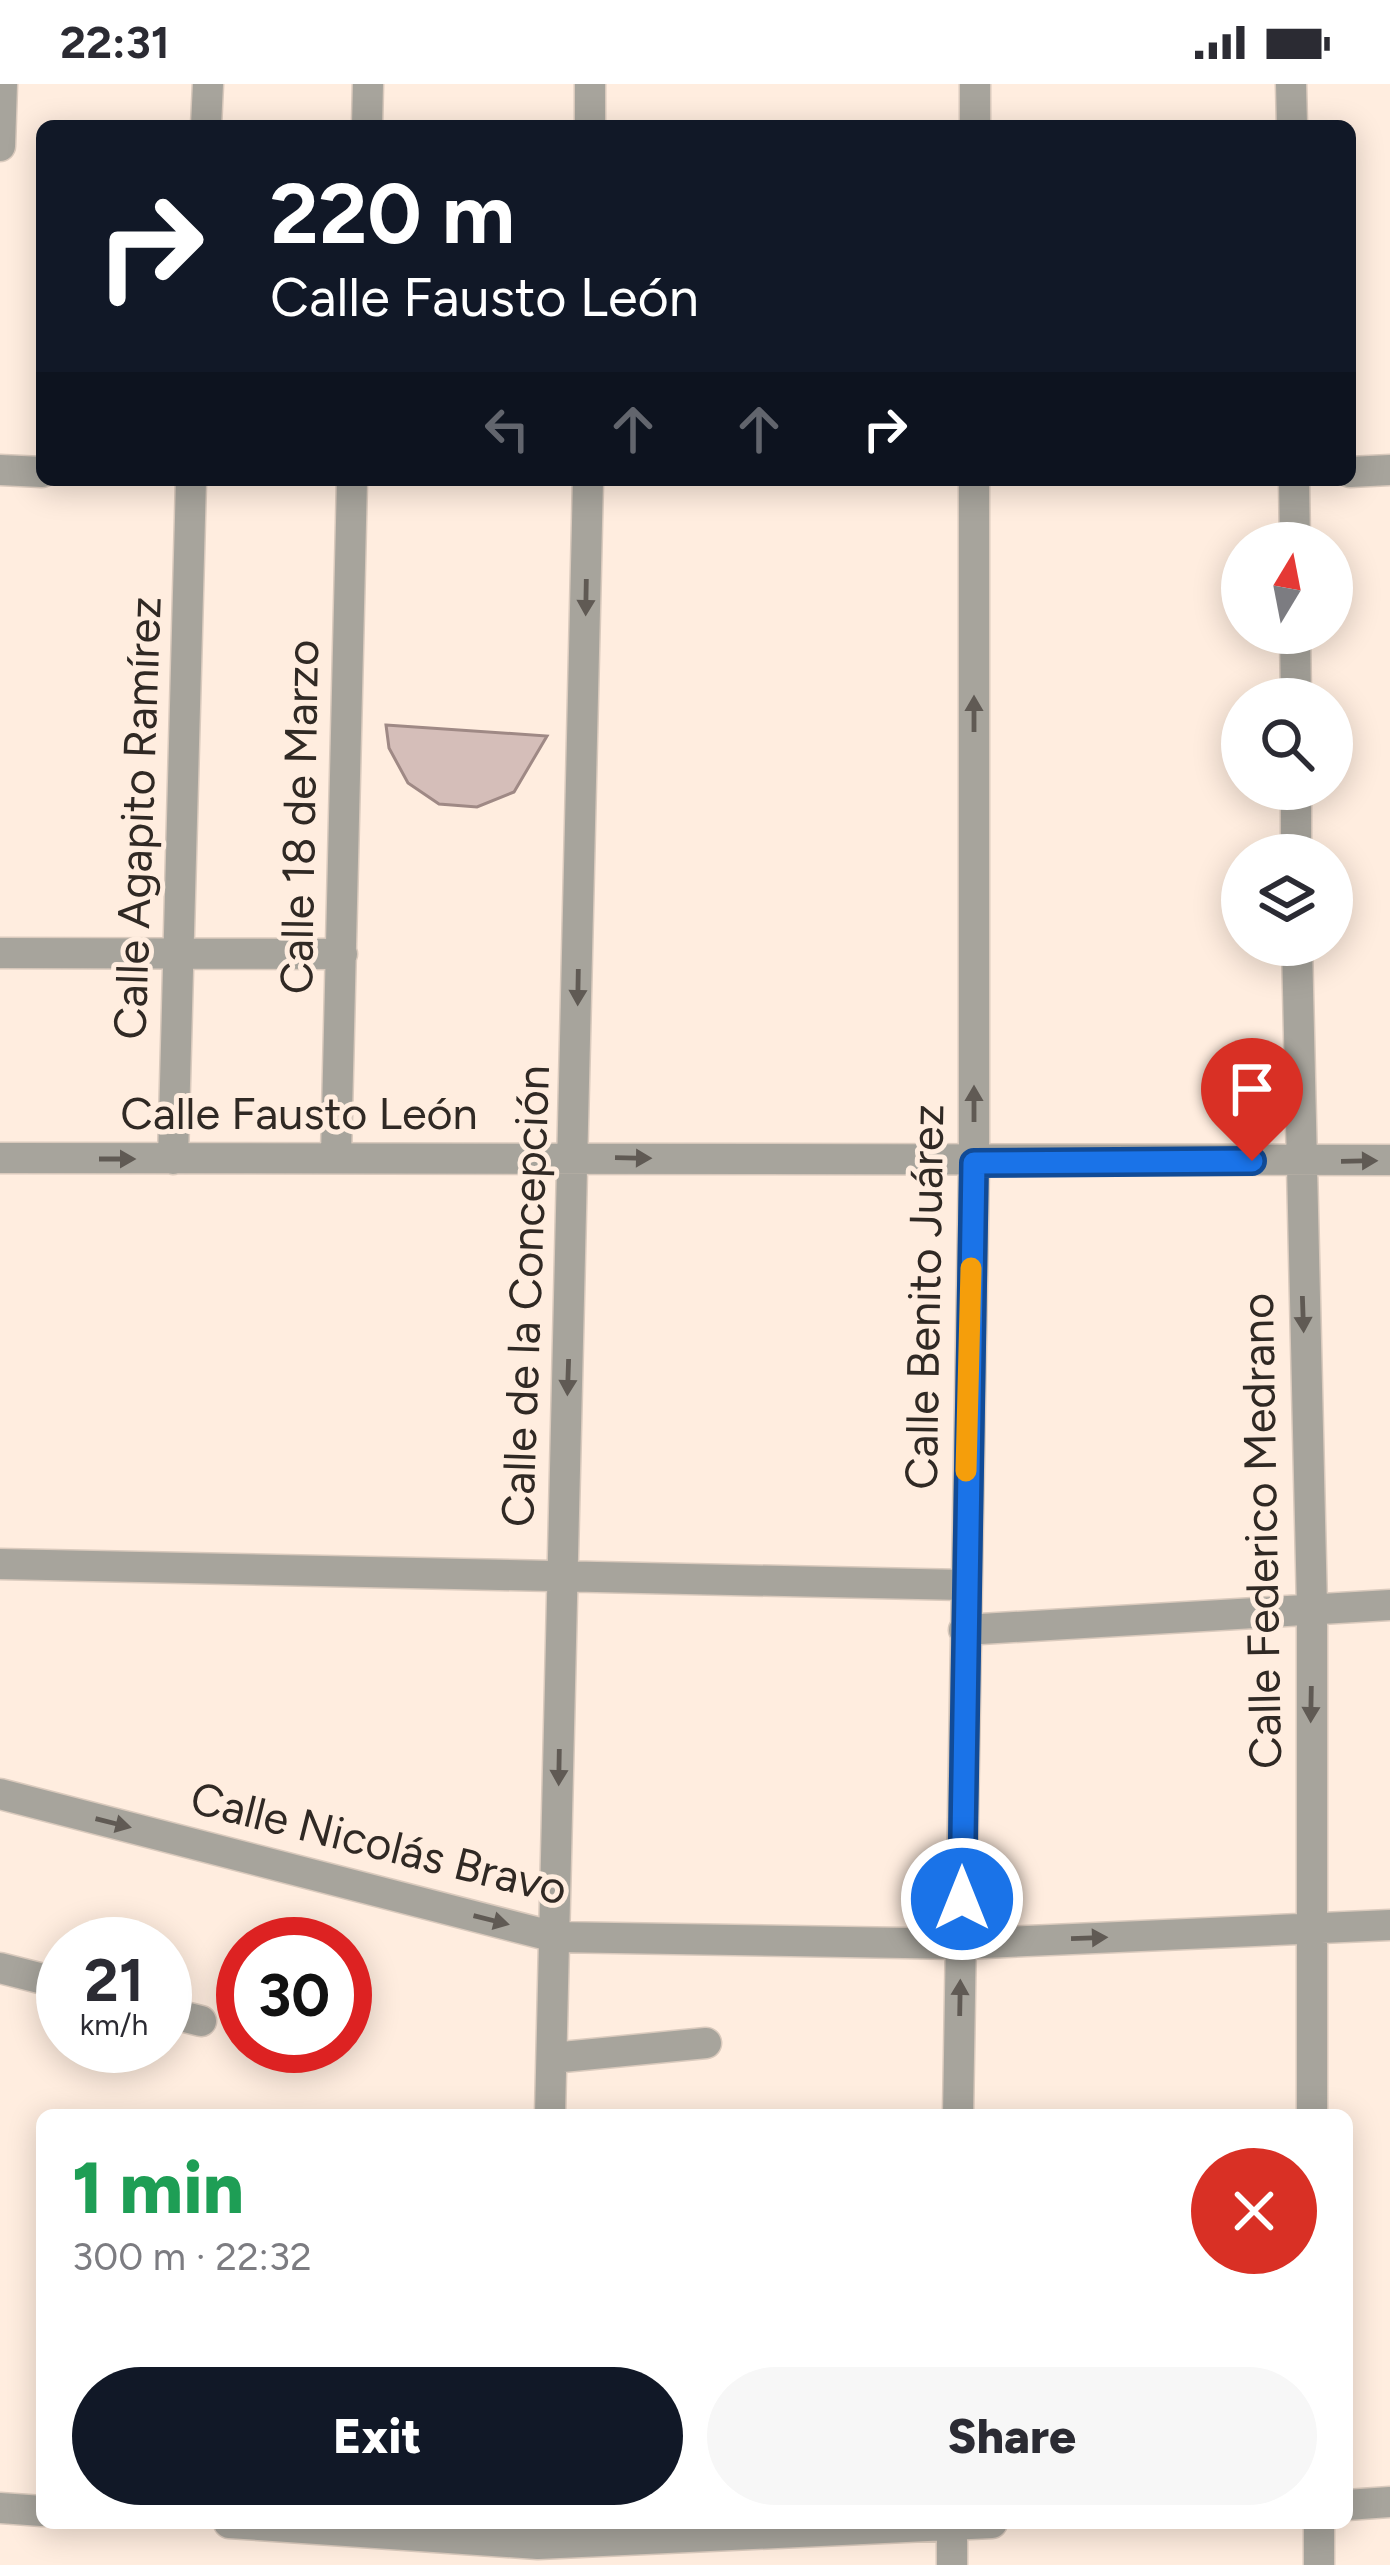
<!DOCTYPE html>
<meta charset="utf-8">
<style>
:root{--surface:#fff;--page:#f7f7f7;--text:#2b2b33;--muted:#7c7c81;--accent:#111827}
body{margin:0;font-family:Figtree,sans-serif;background:var(--page);color:var(--text);height:100vh;display:flex;flex-direction:column;font-size:45px;white-space:nowrap}
*{box-sizing:border-box;margin:0}
p{font-size:39px;color:var(--muted)}
.icon{flex:none;width:66px;height:66px;fill:none;stroke:currentColor;stroke-width:2;stroke-linecap:round;stroke-linejoin:round}
.map{position:relative;flex:1;overflow:hidden}
.details{position:absolute;left:36px;top:2025px;width:1317px;height:420px;display:flex;flex-direction:column;background:var(--surface);border-radius:18px;box-shadow:0 6px 30px #0003}
.details>*{flex:none}
.guide{position:absolute;left:36px;top:36px;width:1320px;height:366px;border-radius:18px;box-shadow:0 6px 30px #0003;background:#111827;color:#fff;overflow:hidden}
.needle{width:78px;rotate:10deg}
.tools{position:absolute;left:1221px;top:438px;display:grid;gap:24px}
.tools a{display:grid;place-items:center;width:132px;height:132px;border-radius:50%;background:var(--surface);box-shadow:0 6px 30px #0003;font-size:60px}
.speed{position:absolute;left:36px;top:1833px;display:flex;gap:24px;font-size:60px;font-weight:700;text-align:center}
.speed>*{display:grid;place-content:center;width:156px;height:156px;border-radius:50%;background:var(--surface);box-shadow:0 6px 30px #0003;line-height:1}
.speed small{font-size:30px;font-weight:400}
.speed .limit{border:18px solid #d22;background:#fff;color:#111}
.pin{position:absolute;display:grid;place-items:center;width:102px;height:102px;color:#fff;margin:-123px -51px;border-radius:50% 50% 50% 0;rotate:-45deg;box-shadow:0 0 12px #0007}
.pin .icon{rotate:45deg}
.me{position:absolute;width:132px;margin:-66px;rotate:0deg;stroke-linejoin:round;filter:drop-shadow(0 0 9px #0008)}
.turn{display:flex;align-items:center;gap:42px;height:252px;padding:0 36px;font-size:54px}
.turn .icon{width:156px;height:156px;stroke-width:2.5}
.turn b{display:block;font-size:84px;line-height:102px}
.lanes{display:flex;align-items:center;height:114px;padding:0 36px;background:#0003;justify-content:center;gap:60px;direction:ltr}
.lanes .off{opacity:.35}
.round{display:grid;place-items:center;flex:none;width:126px;height:126px;border-radius:63px;background:var(--page)}
.head{display:flex;align-items:center;justify-content:space-between;height:204px;padding:0 36px}
h1{font-size:72px;font-weight:800;line-height:90px;color:#1e9e55}
.button{display:flex;gap:24px;margin-top:auto;padding:24px 36px}
.button a{flex:1;height:138px;border-radius:72px;background:var(--accent);color:#fff;font-size:48px;font-weight:800;line-height:138px;text-align:center}
.button a+a{background:var(--page);color:var(--text)}
.status{display:flex;justify-content:space-between;align-items:center;height:84px;padding:0 60px;background:var(--surface);direction:ltr}
.status svg{height:33px;fill:currentColor}
.map>svg:first-child{display:block}
</style>
<div class="status"><b>22:31</b><svg viewBox="0 0 49 12"><path d="M0 12V9h3v3zM5 12V6h3v6zM10 12V3h3v9zM15 12V0h3v12zM26 1h20v11H26zM47 4h2v5h-2z"/></svg></div>
<div class="map">
<svg width="1390" height="2481" viewBox="0 0 1390 2481">
<rect width="100%" height="100%" fill="#ffeddf"/>
<!-- building -->
<path fill="#d5beb9" stroke="#9f8985" stroke-width="3" d="M386 641 547 652 514 708 477 723 439 720 408 699 389 664Z"/>
<g fill="none" stroke-linecap="round" stroke-linejoin="round">
<defs>
<path id="minor" d="M1291 0 1292 42
M206 42 208 0
M367 42 368 0
M590 42V0
M975 42V0
M0 62 2 0
M0 386 42 388
M1350 388 1390 386
M1294 396 1295 459
M1295 549 1296 615
M1296 705V771
M1297 861 1312 1524V2031
M0 869 342 870
M336 1072 352 396
M0 1074 1390 1076
M173 1075 191 396
M0 1480 963 1501
M964 1546 1390 1521
M0 1710 555 1853 961 1860 1390 1841
M0 1884 63 1900
M165 1928 201 1937
M552 1974 706 1959
M550 2031 588 396
M958 2031 974 1079V396
M1347 2421 1390 2418
M0 2424 42 2427
M229 2439 538 2460 992 2439
M1319 2439V2481
M952 2481V2439"/>
</defs>
<!-- minor casing -->
<use href="#minor" stroke="#dacabd" stroke-width="33"/>
<!-- minor -->
<use href="#minor" stroke="#a7a49c" stroke-width="30"/>
</g>
<!-- one-way arrows -->
<defs><path id="oneway-solid" d="M-6-.8H1V-3.2L6.5 0L1 3.2V.8H-6Z" transform="scale(3)"/></defs>
<g fill="#605a54">
<use href="#oneway-solid" transform="translate(586 513) rotate(91)"/>
<use href="#oneway-solid" transform="translate(974 630) rotate(-90)"/>
<use href="#oneway-solid" transform="translate(578 903) rotate(91)"/>
<use href="#oneway-solid" transform="translate(974 1020) rotate(-90)"/>
<use href="#oneway-solid" transform="translate(633 1074) rotate(1)"/>
<use href="#oneway-solid" transform="translate(117 1075)"/>
<use href="#oneway-solid" transform="translate(1359 1077) rotate(-1)"/>
<use href="#oneway-solid" transform="translate(1303 1230) rotate(88)"/>
<use href="#oneway-solid" transform="translate(568 1293) rotate(92)"/>
<use href="#oneway-solid" transform="translate(1311 1620) rotate(91)"/>
<use href="#oneway-solid" transform="translate(559 1683) rotate(91)"/>
<use href="#oneway-solid" transform="translate(113 1739) rotate(14)"/>
<use href="#oneway-solid" transform="translate(491 1836) rotate(14)"/>
<use href="#oneway-solid" transform="translate(1089 1854) rotate(-2)"/>
<use href="#oneway-solid" transform="translate(960 1914) rotate(-89)"/>
</g>
<g fill="none" stroke-linecap="round" stroke-linejoin="round">
<defs>
<path id="route" d="M962 1815 974 1079 1252 1077"/>
</defs>
<!-- route casing -->
<use href="#route" stroke="#114b97" stroke-width="30"/>
<!-- route -->
<use href="#route" stroke="#1a73e8" stroke-width="21"/>
<!-- slow -->
<path stroke="#f59e0b" stroke-width="21" d="M966 1387 971 1184"/>
</g>
<g text-anchor="middle" stroke-width="10" stroke-linejoin="round" paint-order="stroke">
<!-- street labels -->
<g font-size="45" fill="#302924" stroke="#ffeddf">
<text transform="translate(299 733) rotate(-89)" y="16">Calle 18 de Marzo</text>
<text transform="translate(137 734) rotate(-88)" y="16">Calle Agapito Ramírez</text>
<text x="299" y="1045">Calle Fausto León</text>
<text transform="translate(525 1212) rotate(-88)" y="16">Calle de la Concepción</text>
<text transform="translate(924 1213) rotate(-89)" y="16">Calle Benito Juárez</text>
<text transform="translate(1261 1447) rotate(-91)" y="16">Calle Federico Medrano</text>
<text transform="translate(379 1759) rotate(14)" y="16">Calle Nicolás Bravo</text>
</g>
</g>
</svg>
<div class="tools">
<a><svg class="needle" viewBox="-14 -14 28 28"><path d="M0-13l5 13h-10z" fill="#e53935"/><path d="M0 13l5-13h-10z" fill="#7c7c81"/></svg></a>
<a><svg class="icon" aria-label="search" viewBox="0 0 24 24"><circle cx="10" cy="10" r="6"/><path d="M15 15l6 6"/></svg></a>
<a><svg class="icon" aria-label="layers" viewBox="0 0 24 24"><path d="M12 4l9 5-9 5-9-5zM3 14l9 5 9-5"/></svg></a>
</div>
<div class="speed"><div>21<small>km/h</small></div><div class="limit">30</div></div>
<div class="pin" style="left:1252px;top:1077px;background:#d93025"><svg class="icon" aria-label="arrive" viewBox="0 0 24 24"><path d="M6 21V4h12l-3 4 3 4H6"/></svg></div>
<svg class="me" style="left:962px;top:1815px" viewBox="-20 -20 40 40"><circle r="17" fill="#1a73e8" stroke="#fff" stroke-width="3"/><path d="M0-11L8 9 0 5-8 9z" fill="#fff"/></svg>
<div class="guide">
<div class="turn"><svg class="icon" aria-label="right" viewBox="0 0 24 24"><path d="M7 20v-9h11M14 6l5 5-5 5"/></svg><div><b>220 m</b>Calle Fausto León</div></div>
<div class="lanes"><svg class="icon off" aria-label="left" viewBox="0 0 24 24"><path d="M17 20v-9H6M10 6l-5 5 5 5"/></svg><svg class="icon off" aria-label="ahead" viewBox="0 0 24 24"><path d="M12 20V5M6 11l6-6 6 6"/></svg><svg class="icon off" aria-label="ahead" viewBox="0 0 24 24"><path d="M12 20V5M6 11l6-6 6 6"/></svg><svg class="icon" aria-label="right" viewBox="0 0 24 24"><path d="M7 20v-9h11M14 6l5 5-5 5"/></svg></div>
</div>
<section class="details">
<div class="head"><div><h1>1 min</h1><p>300 m · 22:32</p></div><a class="round" style="background:#d93025;color:#fff"><svg class="icon" aria-label="close" viewBox="0 0 24 24"><path d="M6 6l12 12M18 6L6 18"/></svg></a></div>
<div class="button"><a>Exit</a><a>Share</a></div>
</section>
</div>
